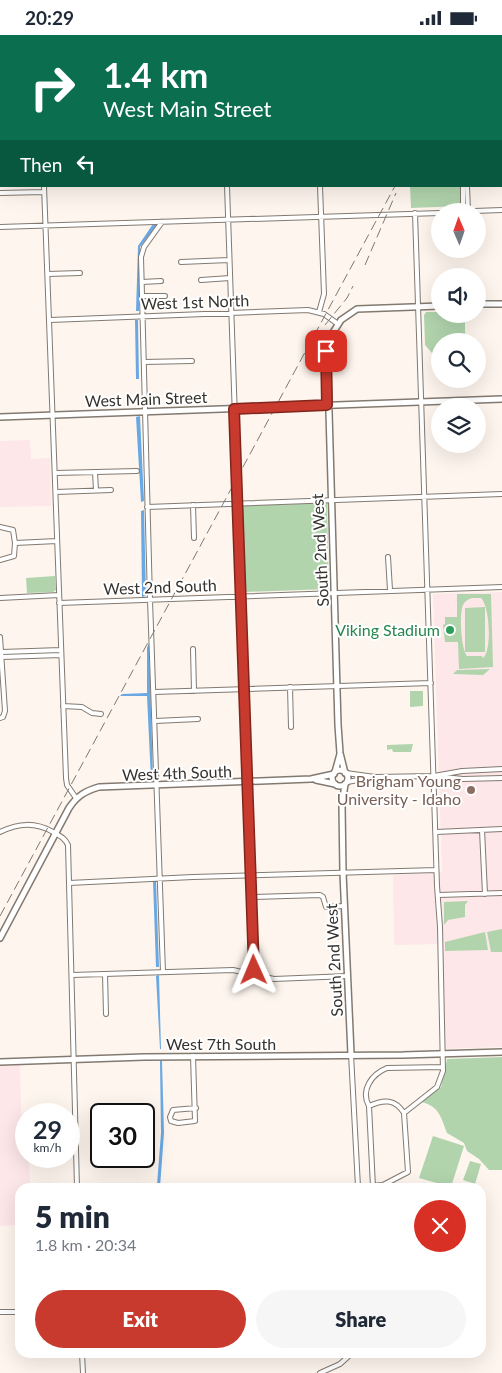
<!DOCTYPE html>
<meta charset="utf-8">
<style>
:root{--surface:#fff;--page:#f6f6f7;--text:#1f2937;--muted:#747a83;--accent:#c73a2d}
body{margin:0;font-family:Lato,sans-serif;background:var(--page);color:var(--text);height:100vh;display:flex;flex-direction:column;font-size:19px;white-space:nowrap}
*{box-sizing:border-box;margin:0}
p{font-size:16px;color:var(--muted)}
.icon{flex:none;width:28px;height:28px;fill:none;stroke:currentColor;stroke-width:2;stroke-linecap:round;stroke-linejoin:round}
.map{position:relative;flex:1;overflow:hidden}
.details{position:absolute;left:15px;top:1148px;width:471px;height:175px;display:flex;flex-direction:column;background:var(--surface);border-radius:15px;box-shadow:0 5px 20px #0002}
.details>*{flex:none}
.guide{position:absolute;left:0px;top:0px;width:502px;height:152px;box-shadow:0 5px 20px #0002;background:#0b6e4f;color:#fff;overflow:hidden}
.needle{width:32px;rotate:358deg}
.buttons{position:absolute;left:431px;top:168px;display:grid;gap:10px}
.buttons a{display:grid;place-items:center;width:55px;height:55px;border-radius:50%;background:var(--surface);box-shadow:0 5px 20px #0002;font-size:25px}
.speed{position:absolute;left:15px;top:1068px;display:flex;gap:10px;font-size:25px;font-weight:700;text-align:center}
.speed>*{display:grid;place-content:center;width:65px;height:65px;border-radius:50%;background:var(--surface);box-shadow:0 5px 20px #0002;line-height:1}
.speed small{font-size:12px;font-weight:400}
.speed .limit{border:2px solid #111;border-radius:8px;background:#fff;color:#111}
.pin{position:absolute;display:grid;place-items:center;width:42px;height:42px;color:#fff;margin:-21px;border-radius:10px;box-shadow:0 2px 8px #0006}
.me{position:absolute;width:55px;margin:-28px;rotate:359deg;stroke-linejoin:round;filter:drop-shadow(0 0 4px #0008)}
.turn{display:flex;align-items:center;gap:18px;height:105px;padding:0 20px;font-size:22px}
.turn .icon{width:65px;height:65px;stroke-width:2.5}
.turn b{display:block;font-size:35px;line-height:42px}
.then{display:flex;align-items:center;height:48px;padding:0 20px;background:#0003;gap:10px;font-size:19px}
.round{display:grid;place-items:center;flex:none;width:52px;height:52px;border-radius:26px;background:var(--page)}
.headline{display:flex;align-items:center;justify-content:space-between;height:85px;padding:0 20px}
h1{font-size:30px;font-weight:800;line-height:38px}
.action{display:flex;gap:10px;margin-top:auto;padding:10px 20px}
.action a{flex:1;height:58px;border-radius:30px;background:var(--accent);color:#fff;font-size:20px;font-weight:800;line-height:58px;text-align:center}
.action a+a{background:var(--page);color:var(--text)}
.status{display:flex;justify-content:space-between;align-items:center;height:35px;padding:0 25px;background:var(--surface);direction:ltr}
.status svg{height:14px;fill:currentColor}
.map>svg:first-child{display:block}
</style>
<div class="status"><b>20:29</b><svg viewBox="0 0 49 12"><path d="M0 12V9h3v3zM5 12V6h3v6zM10 12V3h3v9zM15 12V0h3v12zM26 1h20v11H26zM47 4h2v5h-2z"/></svg></div>
<div class="map">
<svg width="502" height="1338" viewBox="0 0 502 1338">
<rect width="100%" height="100%" fill="#fef6ee"/>
<!-- education -->
<path fill="#fde7e8" d="M30 405 31 424 50 423 51 471 0 472V406Z
M502 557V1012L442 1014 440 909 394 910 393 840 442 837 433 559Z
M20 1030 22 1110 26 1121 29 1122 30 1152H20V1190L0 1191V1031Z"/>
<!-- green -->
<path fill="#b1d4ad" fill-rule="evenodd" d="M410 151H461V171L411 173Z
M440 277V279H465V306H440V318H432L425 310 424 280 426 277Z
M327 468 329 554 245 557 242 471Z
M55 541 56 555 53 557 27 558 26 543Z
M457 559H491L493 632 459 634 458 607H445L443 590 445 589V582H457ZM472 563H481C490 572 492 616 483 623L482 621H467C461 614 459 579 463 570 465 566 468 564 472 563Z
M485 572V617H465V573Z
M490 634 483 640 453 639 457 635Z
M410 656H423V671L410 672Z
M413 709 411 717H393L392 714 387 715V710Z
M468 866 465 870V882L448 885 444 890V867Z
M502 894V917H491L487 897Z
M485 897 488 915 445 916V907Z
M502 1022V1135H489L479 1124 467 1116 464 1108 447 1098C441 1082 439 1071 421 1067L441 1052 447 1024Z
M433 1101 464 1111 451 1152 419 1143Z
M470 1126 481 1129 475 1149 463 1145Z"/>
<!-- water -->
<path fill="#6aa8e3" d="M281 0H458L296 1Z
M153 189H158L140 212 139 276H136L138 211Z
M135 285H138L139 344H136Z
M140 381 144 466 141 467 136 382Z
M144 475 146 561 142 562 141 476Z
M149 608 153 745H151L147 661H120L122 659 147 658V613Z
M153 846H156L159 932H156Z
M159 940 161 1014H160L156 941Z
M160 1026H162L164 1098 160 1152H153L157 1150 161 1098Z"/>
<g fill="none" stroke-linecap="round" stroke-linejoin="round">
<defs>
<path id="minor" d="M39 0V1
M92 0V1
M464 1 465 0
M0 54 1 55
M0 81 1 82
M0 124H1
M44 151 66 743 67 750 76 763
M227 151 254 935 252 939
M463 151V176
M467 151 468 176
M0 158 44 157
M474 176 502 175
M162 187 144 212 141 222 150 565 163 937
M0 192 440 178
M181 227 229 225
M48 239 80 238
M201 245 230 243
M142 247 161 246
M142 261H165
M319 277 324 259 320 151
M50 285 308 275 324 279 338 289
M144 327 192 326
M95 437 96 455
M55 438 137 436
M56 457 111 455
M193 470 194 503
M147 472 502 459
M0 492 13 495 15 508
M388 522 390 555
M0 525 14 521 15 508 57 506
M0 563 59 560
M59 568 502 552
M0 602 5 676 3 682 0 683
M193 614 194 656
M2 617 61 615
M2 622 61 620
M290 652 291 692
M154 657 431 648
M63 671 82 672 92 678 101 679
M155 686 198 684
M502 734 462 736 434 741 463 744 502 743
M346 738 375 742 434 741
M347 747 370 743
M482 795 485 859
M0 797C19 788 35 787 53 797 60 801 65 803 68 810L77 1152
M436 797 502 794
M69 848 193 842 436 835
M439 860 502 858
M252 862 320 860 323 862 326 872 344 871
M105 939 106 979
M72 940 233 935 274 944 348 941
M351 1019 358 1152
M193 1021 195 1086 178 1088 171 1086 170 1082 173 1075 196 1073
M369 1071C384 1064 395 1064 404 1078
M358 1152 383 1150 408 1137 404 1078 437 1052 443 1036 440 892 437 851 415 178
M373 1152 369 1071C360 1055 372 1039 387 1033L443 1032
M0 1277H20
M82 1318 83 1338
M320 1338 340 1329 352 1318"/>
<path id="major" d="M478 269H502
M0 382 502 364
M332 743a8 8 0 1 1 16 0a8 8 0 1 1-16 0Z
M335 737 340 719
M345 738 340 718 338 690 327 307 341 285 357 274 440 271
M316 745 335 749
M345 749 342 770 343 838 351 1019
M0 903 69 773C77 761 85 756 99 752L311 744 334 739
M0 1027 144 1022 403 1020 502 1017"/>
</defs>
<!-- minor casing -->
<use href="#minor" stroke="#827a71" stroke-width="6"/>
<!-- major casing -->
<use href="#major" stroke="#827a71" stroke-width="8"/>
<!-- minor -->
<use href="#minor" stroke="#fff" stroke-width="4"/>
<!-- major -->
<use href="#major" stroke="#fff" stroke-width="5"/>
<!-- rail -->
<path stroke="#7d7873" stroke-width="1" stroke-dasharray="10 5" stroke-linecap="butt" d="M476 1 477 0
M365 230 396 158
M325 290 347 263 353 251
M0 881 395 151"/>
</g>
<g fill="none" stroke-linecap="round" stroke-linejoin="round">
<defs>
<path id="route" d="M254 935 234 374 327 370 326 316"/>
</defs>
<!-- route casing -->
<use href="#route" stroke="#81261d" stroke-width="12"/>
<!-- route -->
<use href="#route" stroke="#c73a2d" stroke-width="9"/>
</g>
<!-- markers -->
<circle fill="#2e9e5b" stroke="#fff" stroke-width="2" cx="450" cy="595" r="5"/>
<circle fill="#8d6e63" stroke="#fff" stroke-width="2" cx="471" cy="755" r="5"/>
<g text-anchor="middle" stroke-width="4" stroke-linejoin="round" paint-order="stroke">
<!-- street labels -->
<g font-size="16" fill="#35322e" stroke="#fff">
<text transform="translate(195 267) rotate(-2)" y="6">West 1st North</text>
<text transform="translate(146 364) rotate(-2)" y="6">West Main Street</text>
<text transform="translate(320 515) rotate(-93)" y="6">South 2nd West</text>
<text transform="translate(160 552) rotate(-2)" y="6">West 2nd South</text>
<text transform="translate(177 738) rotate(-2)" y="6">West 4th South</text>
<text transform="translate(334 925) rotate(-93)" y="6">South 2nd West</text>
<text x="221" y="1015">West 7th South</text>
</g>
<!-- leisure labels -->
<g font-size="16" fill="#27864d" stroke="#fff" text-anchor="end">
<text x="440" y="601">Viking Stadium</text>
</g>
<!-- education labels -->
<g font-size="16" fill="#785e54" stroke="#fff" text-anchor="end">
<text x="461" y="752">Brigham Young<tspan x="461" dy="18">University - Idaho</tspan></text>
</g>
</g>
</svg>
<div class="buttons">
<a><svg class="needle" viewBox="-14 -14 28 28"><path d="M0-13l5 13h-10z" fill="#e53935"/><path d="M0 13l5-13h-10z" fill="#747a83"/></svg></a>
<a><svg class="icon" aria-label="sound" viewBox="0 0 24 24"><path d="M4 9h4l5-4v14l-5-4H4zM17 9q2 3 0 6"/></svg></a>
<a><svg class="icon" aria-label="search" viewBox="0 0 24 24"><circle cx="10" cy="10" r="6"/><path d="M15 15l6 6"/></svg></a>
<a><svg class="icon" aria-label="layers" viewBox="0 0 24 24"><path d="M12 4l9 5-9 5-9-5zM3 14l9 5 9-5"/></svg></a>
</div>
<div class="speed"><div>29<small>km/h</small></div><div class="limit">30</div></div>
<div class="pin" style="left:326px;top:316px;background:#d93025"><svg class="icon" aria-label="arrive" viewBox="0 0 24 24"><path d="M6 21V4h12l-3 4 3 4H6"/></svg></div>
<svg class="me" style="left:254px;top:935px" viewBox="-20 -20 40 40"><path d="M0-17L14 15 0 8-14 15z" fill="#c73a2d" stroke="#fff" stroke-width="4"/></svg>
<div class="guide">
<div class="turn"><svg class="icon" aria-label="right" viewBox="0 0 24 24"><path d="M7 20v-9h11M14 6l5 5-5 5"/></svg><div><b>1.4 km</b>West Main Street</div></div>
<div class="then">Then<svg class="icon" aria-label="left" viewBox="0 0 24 24"><path d="M17 20v-9H6M10 6l-5 5 5 5"/></svg></div>
</div>
<section class="details">
<div class="headline"><div><h1>5 min</h1><p>1.8 km · 20:34</p></div><a class="round" style="background:#d93025;color:#fff"><svg class="icon" aria-label="close" viewBox="0 0 24 24"><path d="M6 6l12 12M18 6L6 18"/></svg></a></div>
<div class="action"><a>Exit</a><a>Share</a></div>
</section>
</div>
